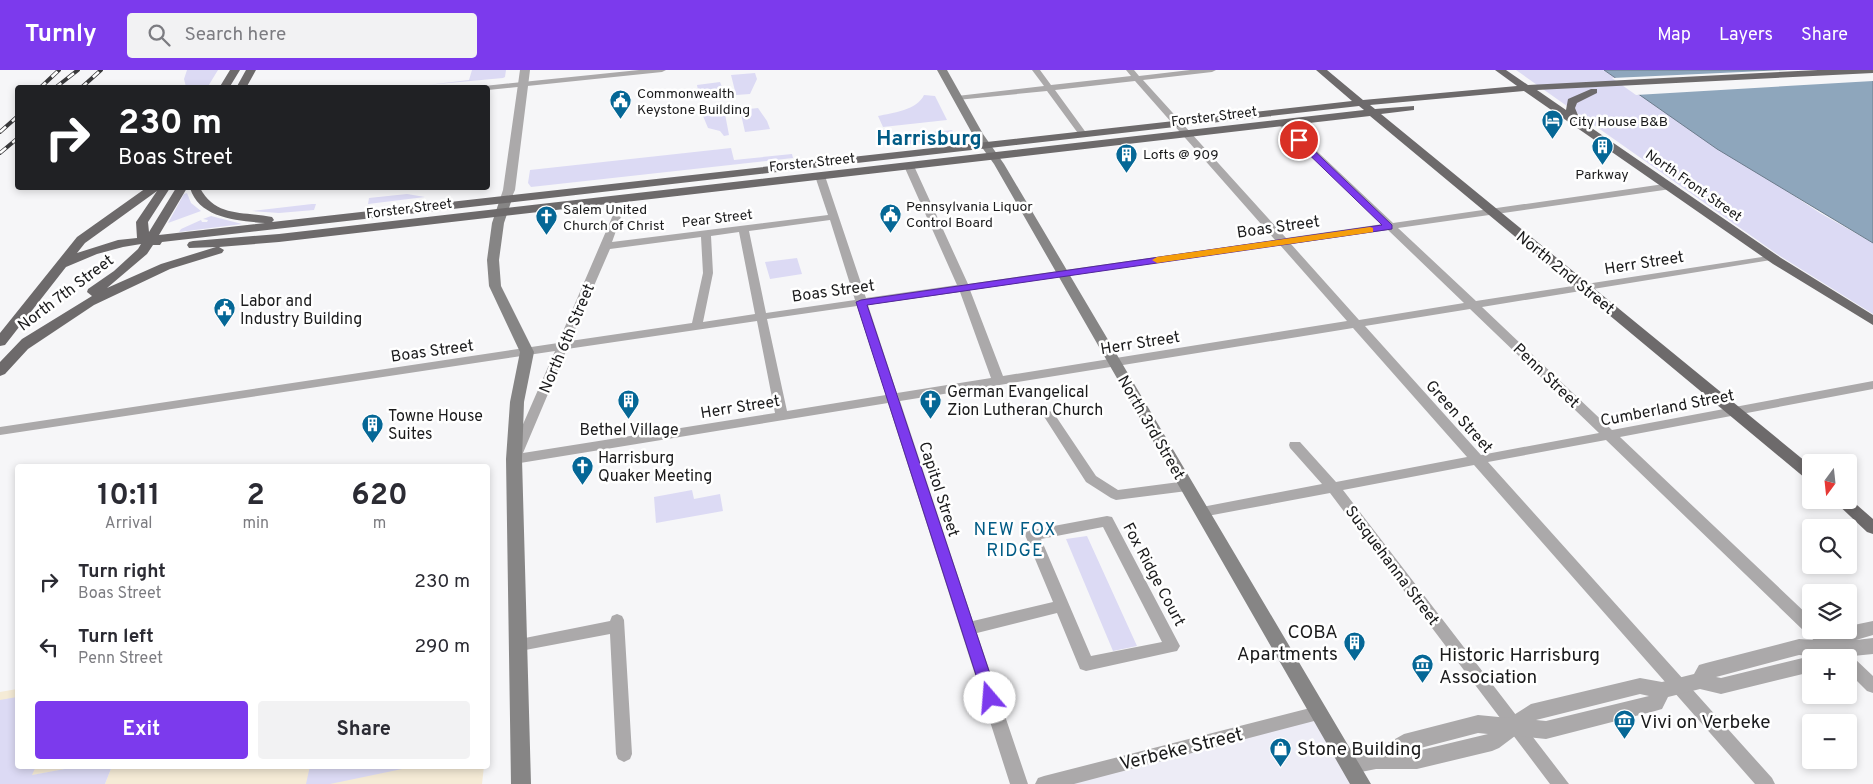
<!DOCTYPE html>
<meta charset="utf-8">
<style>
:root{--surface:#fff;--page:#f2f2f3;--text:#2b2b33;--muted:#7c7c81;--accent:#7c3aed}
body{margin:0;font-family:Overpass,sans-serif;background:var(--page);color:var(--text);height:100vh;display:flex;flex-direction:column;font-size:19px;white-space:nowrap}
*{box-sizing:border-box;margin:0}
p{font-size:16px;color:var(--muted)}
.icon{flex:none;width:28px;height:28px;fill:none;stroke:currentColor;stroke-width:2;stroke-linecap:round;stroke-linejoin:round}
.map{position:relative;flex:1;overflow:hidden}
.sheet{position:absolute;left:15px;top:394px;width:475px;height:305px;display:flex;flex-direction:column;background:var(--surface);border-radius:5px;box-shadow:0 2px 8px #0003}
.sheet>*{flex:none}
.banner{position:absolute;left:15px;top:15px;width:475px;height:105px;border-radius:5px;box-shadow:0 2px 8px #0003;background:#202124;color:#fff;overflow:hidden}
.needle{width:32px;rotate:195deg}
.tools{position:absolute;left:1802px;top:384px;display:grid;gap:10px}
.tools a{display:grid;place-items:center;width:55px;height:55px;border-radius:5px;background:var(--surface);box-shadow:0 2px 8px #0003;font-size:25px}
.pin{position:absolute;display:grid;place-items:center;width:42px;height:42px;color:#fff;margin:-21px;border:2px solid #fff;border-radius:50%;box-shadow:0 1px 5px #0007}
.me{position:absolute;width:55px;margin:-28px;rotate:342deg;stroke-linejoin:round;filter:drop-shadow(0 0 4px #0008)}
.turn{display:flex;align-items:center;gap:18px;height:105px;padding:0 20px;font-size:22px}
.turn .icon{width:65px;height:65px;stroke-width:2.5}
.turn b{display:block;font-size:35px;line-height:42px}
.eta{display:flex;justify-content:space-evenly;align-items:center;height:85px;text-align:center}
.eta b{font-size:30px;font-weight:700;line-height:35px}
.cta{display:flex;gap:10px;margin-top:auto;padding:10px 20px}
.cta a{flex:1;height:58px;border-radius:5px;background:var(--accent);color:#fff;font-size:20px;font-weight:700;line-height:58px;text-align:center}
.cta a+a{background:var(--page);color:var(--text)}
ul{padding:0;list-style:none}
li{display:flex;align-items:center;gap:15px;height:65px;padding:0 20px}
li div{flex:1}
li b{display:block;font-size:19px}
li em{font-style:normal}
header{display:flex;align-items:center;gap:30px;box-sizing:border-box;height:70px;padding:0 25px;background:var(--accent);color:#fff}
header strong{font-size:24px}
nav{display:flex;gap:28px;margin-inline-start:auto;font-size:18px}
.search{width:350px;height:45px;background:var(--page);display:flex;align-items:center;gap:12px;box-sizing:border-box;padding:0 18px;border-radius:5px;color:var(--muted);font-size:19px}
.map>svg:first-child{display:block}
</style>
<header>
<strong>Turnly</strong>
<div class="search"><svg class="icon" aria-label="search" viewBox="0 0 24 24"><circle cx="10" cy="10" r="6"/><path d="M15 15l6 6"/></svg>Search here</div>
<nav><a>Map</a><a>Layers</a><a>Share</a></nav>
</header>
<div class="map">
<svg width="1873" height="714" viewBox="0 0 1873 714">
<rect width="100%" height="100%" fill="#f6f6f8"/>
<!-- built -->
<path fill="#edecf6" d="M1318 643 1361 714H1044Z"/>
<!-- education -->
<path fill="#f5ebd6" d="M17 619 18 696H83L0 711V622Z
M112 696H484L482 714H105Z"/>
<!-- green -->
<path fill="#dcdaf4" d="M187 0H218L207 18 186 17 184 9Z
M472 0H506L505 7 503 8 427 15 469 10Z
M1516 0H1604L1820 143 1873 173V244L1777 184Z
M755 3 757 9 750 24 736 25 731 5Z
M720 12 722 17 721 25 697 27 699 25 697 15Z
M924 25 935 26 947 50 883 57 878 46C893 43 917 40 924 25Z
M758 38 767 51 770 59 745 62 740 40Z
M725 44 729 65 724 66 720 61 708 58 703 46Z
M952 60 955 65C946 74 905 74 890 76L886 67Z
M731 78 734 90 792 84 793 88 531 117 528 113 530 100Z
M187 123 191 133 201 141 168 153 184 124Z
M407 124 425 127 368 134 369 128Z
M312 134H316L314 140 279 143 252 141Z
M211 146 242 154 179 162 181 159 201 150 202 152H207L208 150 203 149Z
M797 188 802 204 770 209 765 192Z
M692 420 694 429 720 424 723 441 656 453 654 427Z
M1087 466 1137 576 1113 581 1066 469Z
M17 627 18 696H36L32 705 81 696H112L105 714H0V630Z
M310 696H403L402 699 330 714H306Z"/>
<!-- water -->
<path fill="#8ea6bc" stroke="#6c7c8c" d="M1604 0H1873V173L1717 79Z"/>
<!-- pier -->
<path fill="#f6f6f8" d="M1788 0H1873V11L1636 25 1612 8Z"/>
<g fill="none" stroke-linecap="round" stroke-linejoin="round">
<!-- minor -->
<path fill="#aba9aa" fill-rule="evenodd" d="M639 0H666L662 2 488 20V18H480L484 16Z
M1032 0H1040L1051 15 1131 6 1126 0H1134L1139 6 1190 0H1216L1212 2 1143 10 1286 168 1383 154 1279 55 1278 53 1282 50 1285 51 1393 153 1671 113 1676 116 1671 119 1398 158 1476 231 1775 185 1776 187 1775 189 1771 190 1482 237 1612 360 1873 311V319L1620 367 1811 548V560H1824L1850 587 1854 588 1873 606V623L1867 621 1849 603V588H1832L1606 370 1488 392 1772 708 1775 714H1755L1474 395 1343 420 1569 714H1550L1330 423 1202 447 1197 446 1195 442 1197 438 1202 437 1322 414 1290 378 1289 375 1290 372H1300L1336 412 1467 387 1353 258 900 331 973 551 1053 532 1025 465 1027 461 1107 446 1112 447 1180 576 1177 581 1172 582 1086 601 1080 599 1057 543 977 563 1028 714H1010L888 333 514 394 509 392 508 389 510 384 555 281 0 365V357L558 273 613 145 616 144 621 147 612 172 828 145 815 106 820 103 825 106 866 228 957 215 904 96 909 93 914 96 968 214 1275 170 1135 11 1055 20 1087 64 1083 67 1080 66 1047 21 957 30 953 28 957 26 1044 16ZM830 150 855 230 766 243 749 161ZM1388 160 1464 233 1359 250 1291 174ZM739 162 755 244 703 252 713 203 711 166ZM701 167 703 203 692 253 570 271 610 179ZM1280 175 1347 251 1003 306 970 220ZM960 222 991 308 897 323 868 235ZM857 236 886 325 787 341 767 249ZM1470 239 1599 363 1481 385 1365 256ZM757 251 775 343 523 383 567 279ZM1103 457 1162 572 1091 586 1041 469Z
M1049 341 1053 342 1096 406 1118 420 1187 411 1192 413 1194 416 1192 419 1187 421 1116 430 1111 428 1086 412 1043 345Z
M617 544 622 546 624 550 632 684 630 689 624 692 618 689 616 684 610 564 520 581 515 580 512 575 515 570 610 551 612 546Z
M1318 636 1324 638 1326 643 1324 648 1318 650 1074 714H1035L1038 708 1044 706Z"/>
<!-- tertiary -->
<path fill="#aba9aa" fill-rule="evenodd" d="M520 0H530L515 120 510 131 506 132 500 129 503 120Z
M1873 551V565L1856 570 1873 568V584L1833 588 1799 585 1716 607 1721 608 1811 586 1815 588H1811V602L1721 624 1700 619 1668 627 1662 639 1655 641 1546 669 1515 666 1499 678 1492 681 1417 699H1376L1351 704 1344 702 1341 695 1344 688 1372 682 1404 664 1478 645 1509 648 1531 634 1640 608 1662 612 1694 604 1699 595 1706 593 1799 569 1829 571 1842 560H1849V556ZM1640 624 1649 626 1546 651 1536 650ZM1478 663 1488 664 1417 681H1409Z"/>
<!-- secondary -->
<path fill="#868585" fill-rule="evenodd" d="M937 0H947L983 64 1004 94 1371 714H1350L994 94 973 65Z
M506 126 512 129 504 153 499 190 501 216 534 282 524 332 522 389 531 714H511L506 389 510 332 520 282 489 216 487 190 492 153 500 129Z"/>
<!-- primary -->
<path fill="#6d6a6b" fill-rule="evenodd" d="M230 0H240L229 18H219Z
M246 0H256L246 18H236Z
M1316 0H1327L1363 30 1517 16 1495 0H1506L1528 15 1818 0H1873V3L1537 20 1566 40 1568 29 1591 19H1597V23L1577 33 1575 38 1580 50 1781 188 1873 245V255L1773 194 1524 21 1370 35 1375 39 1414 36V40L1381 44 1811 396V410L1805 408 1370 46 279 172 219 177 224 180 222 183 170 199 94 235 28 279 5 304 0 306V292L22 269 92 226 87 222 88 219 114 201 138 179 141 174 123 177 97 184 66 197 5 275 0 276V263L77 167 146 118H170L148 152 149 162 176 118H187L159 165 265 153C237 151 199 148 190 118H200C216 148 244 141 272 147L274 150 272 152 1352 31ZM1359 36 1364 40 279 164 193 171 189 172 187 175 189 178 216 177 161 194 107 218 147 184 153 175H160L162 172ZM157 121 136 152 137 168 118 170 77 183 85 173Z
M1849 428 1873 449V464L1867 462 1833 430H1849Z"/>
<defs>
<path id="rail" d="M40 18 59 0
M55 18 78 0
M81 18 101 0
M0 62 18 46
M0 83 18 68"/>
</defs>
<!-- rail casing -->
<use href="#rail" stroke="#39393b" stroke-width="4"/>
<!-- rail -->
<use href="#rail" stroke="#fff" stroke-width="2.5" stroke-dasharray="8" stroke-linecap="butt"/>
</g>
<!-- route -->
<path fill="#7c3aed" stroke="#51269a" d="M1296 69H1302L1392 155V159L867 235 998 628 996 633 990 634 985 633 856 232 861 230 1382 155 1296 72Z"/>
<!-- slow -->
<path fill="#f59e0b" d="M1370 157 1373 158V162L1157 193 1152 190 1157 187Z"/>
<!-- icons -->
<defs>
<symbol id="civic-pin" viewBox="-11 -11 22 30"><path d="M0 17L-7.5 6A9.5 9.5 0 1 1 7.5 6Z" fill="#056796" stroke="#fff"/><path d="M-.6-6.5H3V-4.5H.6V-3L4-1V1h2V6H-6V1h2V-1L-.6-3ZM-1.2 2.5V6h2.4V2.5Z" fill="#fff"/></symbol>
<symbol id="hotel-pin" viewBox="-11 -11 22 30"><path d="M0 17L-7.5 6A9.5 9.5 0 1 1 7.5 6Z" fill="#056796" stroke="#fff"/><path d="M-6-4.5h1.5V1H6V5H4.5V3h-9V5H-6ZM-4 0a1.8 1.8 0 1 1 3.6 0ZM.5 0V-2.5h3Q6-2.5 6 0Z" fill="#fff"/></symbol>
<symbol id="building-pin" viewBox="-11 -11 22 30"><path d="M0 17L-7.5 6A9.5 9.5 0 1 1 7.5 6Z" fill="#056796" stroke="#fff"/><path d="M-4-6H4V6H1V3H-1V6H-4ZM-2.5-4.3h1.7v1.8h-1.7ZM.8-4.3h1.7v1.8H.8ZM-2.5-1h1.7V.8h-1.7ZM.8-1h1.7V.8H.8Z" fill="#fff"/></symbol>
<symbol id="church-pin" viewBox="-11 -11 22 30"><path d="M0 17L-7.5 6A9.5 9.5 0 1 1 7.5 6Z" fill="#056796" stroke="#fff"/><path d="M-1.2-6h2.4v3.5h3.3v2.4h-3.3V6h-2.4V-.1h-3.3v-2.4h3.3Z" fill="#fff"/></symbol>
<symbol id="museum-pin" viewBox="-11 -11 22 30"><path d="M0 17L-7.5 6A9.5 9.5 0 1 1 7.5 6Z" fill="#056796" stroke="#fff"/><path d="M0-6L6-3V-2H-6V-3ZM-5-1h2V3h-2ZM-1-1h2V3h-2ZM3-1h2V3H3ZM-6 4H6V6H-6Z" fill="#fff"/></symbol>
<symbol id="shop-pin" viewBox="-11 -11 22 30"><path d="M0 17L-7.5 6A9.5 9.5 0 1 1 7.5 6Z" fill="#056796" stroke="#fff"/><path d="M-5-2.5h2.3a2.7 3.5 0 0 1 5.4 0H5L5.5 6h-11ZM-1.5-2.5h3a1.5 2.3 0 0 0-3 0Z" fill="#fff"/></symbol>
</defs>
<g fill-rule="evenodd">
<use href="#civic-pin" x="608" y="18" width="25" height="34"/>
<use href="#hotel-pin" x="1540" y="38" width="25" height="34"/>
<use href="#building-pin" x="1590" y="64" width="25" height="34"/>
<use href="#building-pin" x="1114" y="72" width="25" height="34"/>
<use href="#civic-pin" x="878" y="132" width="25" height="34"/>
<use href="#church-pin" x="534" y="134" width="25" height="34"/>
<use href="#civic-pin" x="212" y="226" width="25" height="34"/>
<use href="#building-pin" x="616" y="318" width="25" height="34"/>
<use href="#church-pin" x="918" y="318" width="25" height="34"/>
<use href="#building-pin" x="360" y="342" width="25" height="34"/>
<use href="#church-pin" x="570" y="384" width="25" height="34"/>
<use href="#building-pin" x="1342" y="560" width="25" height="34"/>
<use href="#museum-pin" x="1410" y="582" width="25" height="34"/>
<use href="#museum-pin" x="1612" y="638" width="25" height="34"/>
<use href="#shop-pin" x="1268" y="666" width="25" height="34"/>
</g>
<g text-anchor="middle" stroke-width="5" stroke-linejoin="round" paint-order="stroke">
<!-- far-poi labels -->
<g font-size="14" fill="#1b1b1c" stroke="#fff" text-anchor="start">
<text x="637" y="28">Commonwealth<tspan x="637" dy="16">Keystone Building</tspan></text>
<text x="1569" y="56">City House B&amp;B</text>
<text x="1143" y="89">Lofts @ 909</text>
<text x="1602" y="109" text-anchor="middle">Parkway</text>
<text x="906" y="141">Pennsylvania Liquor<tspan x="906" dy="16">Control Board</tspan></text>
<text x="563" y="144">Salem United<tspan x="563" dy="16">Church of Christ</tspan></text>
</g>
<!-- far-street labels -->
<g font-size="14" fill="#1b1b1c" stroke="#fff">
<text transform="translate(1214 46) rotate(-7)" y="5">Forster Street</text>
<text transform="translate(812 92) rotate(-6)" y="5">Forster Street</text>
<text transform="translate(1694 115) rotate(35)" y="5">North Front Street</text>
<text transform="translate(409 138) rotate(-7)" y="5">Forster Street</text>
<text transform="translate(717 148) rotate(-7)" y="5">Pear Street</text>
</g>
<!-- street labels -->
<g font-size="16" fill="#1b1b1c" stroke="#fff">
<text transform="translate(1278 156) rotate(-8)" y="6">Boas Street</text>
<text transform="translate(1644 192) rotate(-9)" y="6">Herr Street</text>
<text transform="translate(1566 202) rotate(39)" y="6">North 2nd Street</text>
<text transform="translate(833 220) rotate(-8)" y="6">Boas Street</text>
<text transform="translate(65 222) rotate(-37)" y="6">North 7th Street</text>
<text transform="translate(566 268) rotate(-67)" y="6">North 6th Street</text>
<text transform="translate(1140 272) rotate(-9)" y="6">Herr Street</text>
<text transform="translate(432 280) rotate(-8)" y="6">Boas Street</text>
<text transform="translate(1547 305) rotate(44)" y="6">Penn Street</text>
<text transform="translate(740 336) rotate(-9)" y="6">Herr Street</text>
<text transform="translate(1667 337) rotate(-11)" y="6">Cumberland Street</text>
<text transform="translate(1460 346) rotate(48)" y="6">Green Street</text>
<text transform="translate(1152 357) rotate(60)" y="6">North 3rd Street</text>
<text transform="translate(940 419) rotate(72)" y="6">Capitol Street</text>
<text transform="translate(1393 495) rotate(53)" y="6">Susquehanna Street</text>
<text transform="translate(1155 504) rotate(62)" y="6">Fox Ridge Court</text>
</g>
<!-- poi labels -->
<g font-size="16" fill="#1b1b1c" stroke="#fff" text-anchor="start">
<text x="240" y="236">Labor and<tspan x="240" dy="18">Industry Building</tspan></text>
<text x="947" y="327">German Evangelical<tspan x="947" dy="18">Zion Lutheran Church</tspan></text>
<text x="388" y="351">Towne House<tspan x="388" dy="18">Suites</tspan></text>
<text x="629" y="365" text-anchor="middle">Bethel Village</text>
<text x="598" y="393">Harrisburg<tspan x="598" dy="18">Quaker Meeting</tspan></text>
</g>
<!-- neighbourhood labels -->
<g font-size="18" letter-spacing="1" fill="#015b85" stroke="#fff">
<text x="1015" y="465">NEW FOX<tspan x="1015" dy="21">RIDGE</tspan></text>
</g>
<!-- near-poi labels -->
<g font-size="19" fill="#1b1b1c" stroke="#fff" text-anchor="start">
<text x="1338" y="568" text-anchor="end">COBA<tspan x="1338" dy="22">Apartments</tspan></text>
<text x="1439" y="591">Historic Harrisburg<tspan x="1439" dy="22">Association</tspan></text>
<text x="1640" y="658">Vivi on Verbeke</text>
<text x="1297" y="685">Stone Building</text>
</g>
<!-- near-street labels -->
<g font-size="19" fill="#1b1b1c" stroke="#fff">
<text transform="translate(1181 678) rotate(-14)" y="7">Verbeke Street</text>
</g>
<!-- far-town labels -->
<g font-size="21" font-weight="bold" fill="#015b85" stroke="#fff">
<text x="929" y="75">Harrisburg</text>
</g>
</g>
</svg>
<div class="tools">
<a><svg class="needle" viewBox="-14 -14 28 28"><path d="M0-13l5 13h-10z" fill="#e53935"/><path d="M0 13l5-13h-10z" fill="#7c7c81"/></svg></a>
<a><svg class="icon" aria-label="search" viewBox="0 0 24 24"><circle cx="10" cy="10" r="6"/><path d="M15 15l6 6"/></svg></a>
<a><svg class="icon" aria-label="layers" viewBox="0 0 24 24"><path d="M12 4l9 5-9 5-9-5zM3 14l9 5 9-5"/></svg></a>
<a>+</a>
<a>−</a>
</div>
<div class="pin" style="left:1299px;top:70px;background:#d93025"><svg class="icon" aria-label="arrive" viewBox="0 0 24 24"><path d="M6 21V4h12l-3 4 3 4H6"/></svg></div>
<svg class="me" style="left:990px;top:628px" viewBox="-20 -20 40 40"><circle r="19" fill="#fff"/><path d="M0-13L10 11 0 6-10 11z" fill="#7c3aed"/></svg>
<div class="banner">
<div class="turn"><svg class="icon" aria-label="right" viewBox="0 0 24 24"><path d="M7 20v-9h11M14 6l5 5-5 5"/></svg><div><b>230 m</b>Boas Street</div></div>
</div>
<section class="sheet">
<div class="eta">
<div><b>10:11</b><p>Arrival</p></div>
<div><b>2</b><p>min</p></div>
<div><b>620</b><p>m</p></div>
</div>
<ul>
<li><svg class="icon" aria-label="right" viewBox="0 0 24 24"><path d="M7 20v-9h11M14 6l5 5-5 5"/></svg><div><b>Turn right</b><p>Boas Street</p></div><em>230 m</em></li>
<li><svg class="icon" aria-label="left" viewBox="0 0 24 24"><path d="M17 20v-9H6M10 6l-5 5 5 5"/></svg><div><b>Turn left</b><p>Penn Street</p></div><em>290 m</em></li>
</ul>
<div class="cta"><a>Exit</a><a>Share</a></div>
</section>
</div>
